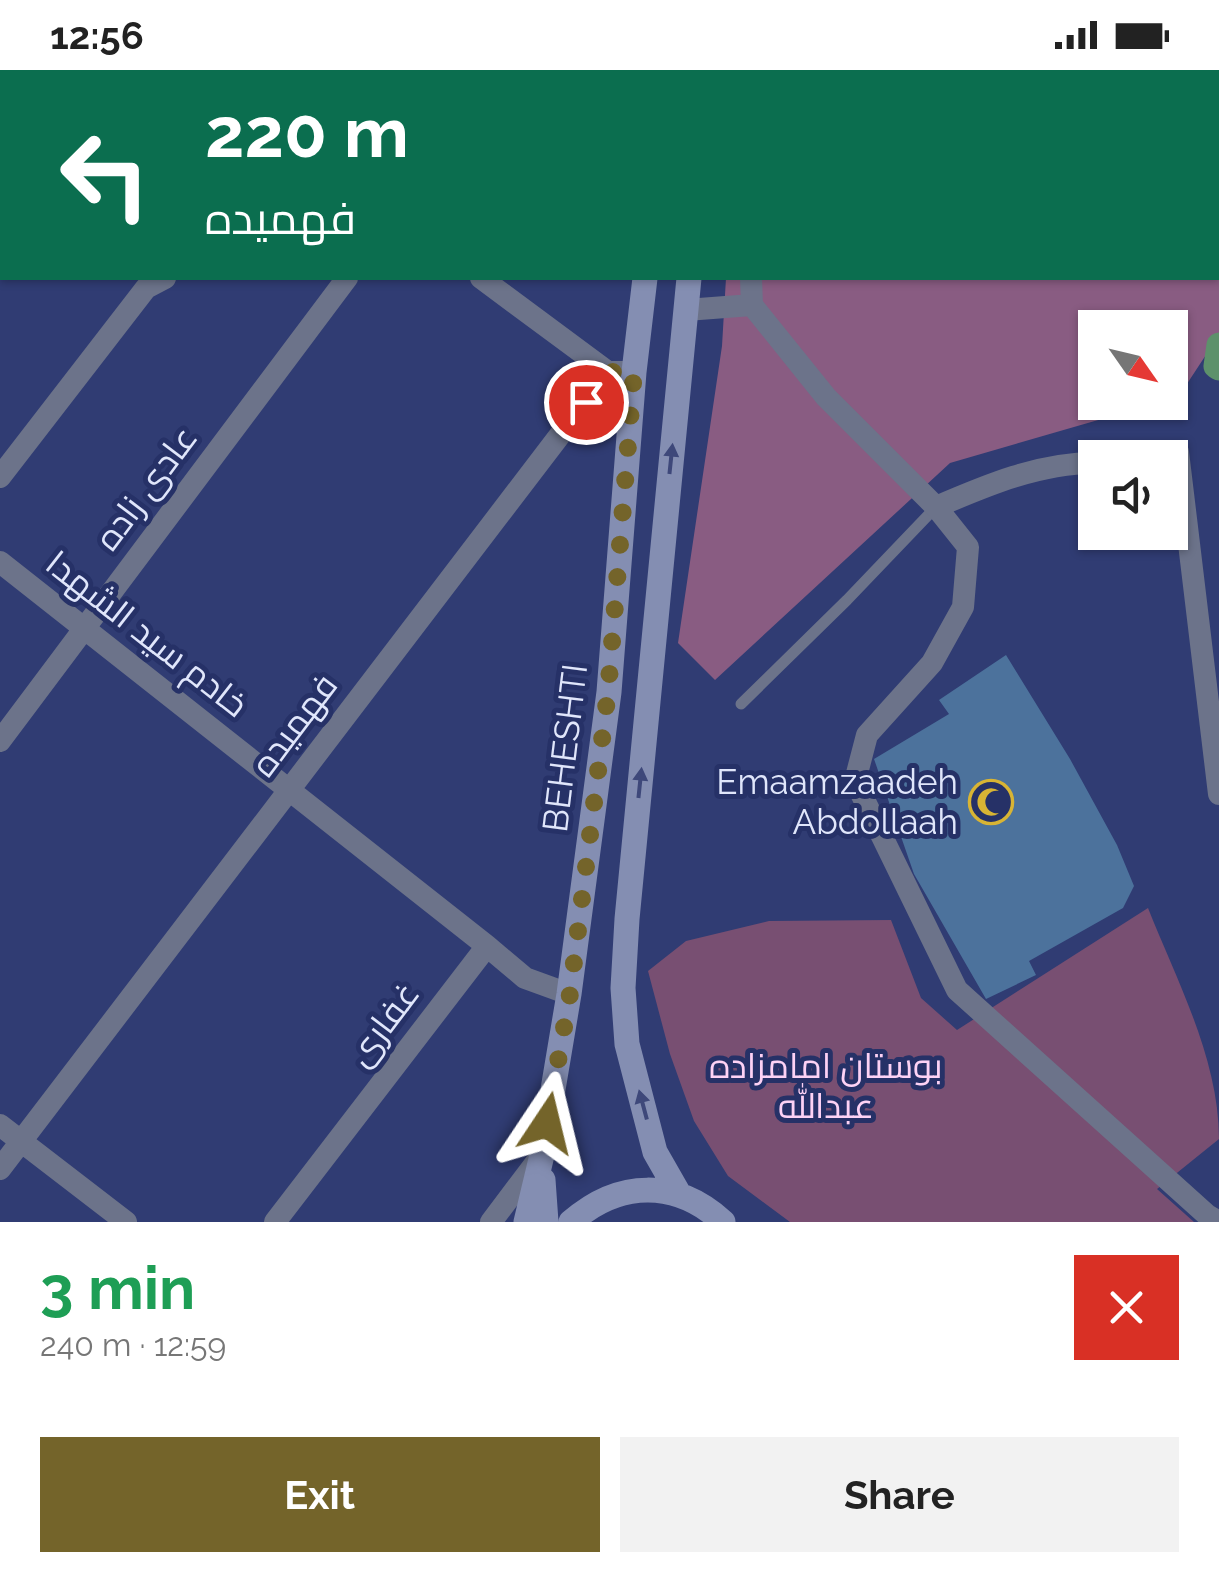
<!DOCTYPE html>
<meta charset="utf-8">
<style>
:root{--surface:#fff;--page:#f2f2f2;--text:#222;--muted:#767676;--accent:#74642a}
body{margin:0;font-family:Raleway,Cairo,sans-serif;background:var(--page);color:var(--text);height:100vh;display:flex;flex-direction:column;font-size:38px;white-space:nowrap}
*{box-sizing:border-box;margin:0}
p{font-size:32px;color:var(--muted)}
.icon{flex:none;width:55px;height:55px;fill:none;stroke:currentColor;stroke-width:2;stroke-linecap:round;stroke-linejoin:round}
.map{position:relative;height:1152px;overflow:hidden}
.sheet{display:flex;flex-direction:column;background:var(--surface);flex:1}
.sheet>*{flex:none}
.top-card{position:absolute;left:0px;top:0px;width:1220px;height:210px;box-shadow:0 2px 8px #0004;background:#0b6e4f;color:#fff;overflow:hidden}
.needle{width:65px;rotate:124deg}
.tools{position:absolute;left:1078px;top:240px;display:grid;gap:20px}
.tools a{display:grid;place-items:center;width:110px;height:110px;border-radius:0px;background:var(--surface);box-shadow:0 2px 8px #0004;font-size:50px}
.pin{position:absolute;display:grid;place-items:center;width:85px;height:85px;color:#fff;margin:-42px;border:5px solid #fff;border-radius:50%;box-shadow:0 2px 10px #0007}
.me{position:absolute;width:110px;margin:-55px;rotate:10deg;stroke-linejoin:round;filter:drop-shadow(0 0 8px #0008)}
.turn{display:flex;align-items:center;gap:35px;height:210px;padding:0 40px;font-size:45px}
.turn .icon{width:130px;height:130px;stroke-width:2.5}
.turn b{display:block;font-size:70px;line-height:85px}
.round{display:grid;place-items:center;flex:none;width:105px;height:105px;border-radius:0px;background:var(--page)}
.head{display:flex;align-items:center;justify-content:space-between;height:170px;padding:0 40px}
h1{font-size:60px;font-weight:700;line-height:75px;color:#1e9e55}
.cta{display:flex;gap:20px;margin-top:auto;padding:20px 40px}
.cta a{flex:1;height:115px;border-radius:0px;background:var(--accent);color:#fff;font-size:40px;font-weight:700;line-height:115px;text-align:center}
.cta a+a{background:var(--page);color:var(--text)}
.status{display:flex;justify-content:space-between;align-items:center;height:70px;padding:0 50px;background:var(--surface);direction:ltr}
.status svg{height:28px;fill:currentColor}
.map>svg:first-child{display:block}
</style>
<div class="status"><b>12:56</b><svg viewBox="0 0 49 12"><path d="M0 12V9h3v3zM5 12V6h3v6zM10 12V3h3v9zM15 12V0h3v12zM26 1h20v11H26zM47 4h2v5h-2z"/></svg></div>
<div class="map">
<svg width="1219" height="1152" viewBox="0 0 1219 1152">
<rect width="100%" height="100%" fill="#303c73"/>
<!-- green -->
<path fill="#784f72" d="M1148 838C1177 911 1219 989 1219 1069L1157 1119 1194 1152H790L728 1106 694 1051 670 984 648 901 686 871 769 851 891 850 921 928 957 960Z"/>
<!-- forest -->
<path fill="#895c82" d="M741 0H1219V265L1179 326 1170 329V258H1095V332L1157 333 950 393 715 610 678 573 722 276 726 208H1218V2H741Z"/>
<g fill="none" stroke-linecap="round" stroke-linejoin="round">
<!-- canal -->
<path stroke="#5d916b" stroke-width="25" d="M948 0 949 2
M1218 186 1219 187
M1219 275 1216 296 1219 298"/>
</g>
<!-- building -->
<path fill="#4c729c" d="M1006 585 1070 689 1117 775 1134 816 1123 838 1029 891 1036 905 986 929 914 804 874 689 949 644 939 630Z"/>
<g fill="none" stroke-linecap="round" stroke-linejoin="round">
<!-- lane -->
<path stroke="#6c738a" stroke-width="11" d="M741 634 847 530 936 437"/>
<!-- street -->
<path stroke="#6c738a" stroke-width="22" d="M329 2 330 0
M481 208 608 302
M751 208 752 235 826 327 936 437 968 477 963 537 932 593 867 665 855 711 957 920 1207 1145 1219 1152
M686 240 752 235
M1178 382 1219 724
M0 407 146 218 165 208
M936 437C987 415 1039 393 1095 393
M0 492 487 876
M0 671 347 208
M0 1055 126 1152
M0 1099 608 302H634
M275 1152 487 876 525 908 569 924
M491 1152 540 1087"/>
<!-- secondary -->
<path stroke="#848eb2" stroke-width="25" d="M669 2V0
M707 2V0
M543 1110 546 1152
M679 1124 655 1082 627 974 623 918 627 849 689 208
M526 1152 542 1085 569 924 609 622 634 302 645 208
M571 1152C619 1110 676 1109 723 1152"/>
</g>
<!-- one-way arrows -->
<defs><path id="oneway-solid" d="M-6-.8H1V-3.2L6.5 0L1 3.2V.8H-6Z" transform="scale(2.5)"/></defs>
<g fill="#3e487a">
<use href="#oneway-solid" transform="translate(671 389) rotate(-84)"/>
<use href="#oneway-solid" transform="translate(640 713) rotate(-84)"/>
<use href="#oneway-solid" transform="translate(643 1035) rotate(-105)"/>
</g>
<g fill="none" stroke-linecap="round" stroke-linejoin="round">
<!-- route -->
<path stroke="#74642a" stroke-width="18" stroke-dasharray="0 32.4" d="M547 1053 570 924 608 622 634 302H608L586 332"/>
</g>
<!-- icons -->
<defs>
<symbol id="mosque-ring" viewBox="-11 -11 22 22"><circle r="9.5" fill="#263167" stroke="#d8b434" stroke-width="1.5"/><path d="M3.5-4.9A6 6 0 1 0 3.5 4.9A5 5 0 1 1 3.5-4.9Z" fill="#d8b434"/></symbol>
</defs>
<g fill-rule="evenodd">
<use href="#mosque-ring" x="966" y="707" width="50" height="50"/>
</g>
<g text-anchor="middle" stroke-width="10" stroke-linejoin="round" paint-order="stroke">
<!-- street labels -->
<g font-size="35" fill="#e0e6fb" stroke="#263167">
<text transform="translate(146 418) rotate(-53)" y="12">عادی زاده</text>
<text transform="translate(147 564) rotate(38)" y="12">خادم سید الشهدا</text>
<text transform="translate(294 655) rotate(-53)" y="12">فهمیده</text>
<text transform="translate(565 678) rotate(-83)" y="12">BEHESHTI</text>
<text transform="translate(383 954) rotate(-53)" y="12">غفاری</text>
</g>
<!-- poi labels -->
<g font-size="35" fill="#e0e6fb" stroke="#263167" text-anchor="end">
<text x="958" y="724">Emaamzaadeh<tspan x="958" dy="40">Abdollaah</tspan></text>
</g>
<!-- park labels -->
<g font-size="35" fill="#fdd2f5" stroke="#263167">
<text x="826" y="1008">بوستان امامزاده<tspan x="826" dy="40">عبدالله</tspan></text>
</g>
</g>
</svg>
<div class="tools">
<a><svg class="needle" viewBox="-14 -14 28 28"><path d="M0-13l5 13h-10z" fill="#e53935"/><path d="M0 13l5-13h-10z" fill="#767676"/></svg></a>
<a><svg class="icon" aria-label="sound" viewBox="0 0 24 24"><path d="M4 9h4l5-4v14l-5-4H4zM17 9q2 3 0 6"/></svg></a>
</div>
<div class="pin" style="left:586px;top:332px;background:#d93025"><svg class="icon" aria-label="arrive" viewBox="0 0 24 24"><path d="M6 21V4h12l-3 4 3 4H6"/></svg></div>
<svg class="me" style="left:547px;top:1053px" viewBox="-20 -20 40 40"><path d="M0-17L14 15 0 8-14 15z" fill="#74642a" stroke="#fff" stroke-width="4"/></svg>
<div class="top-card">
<div class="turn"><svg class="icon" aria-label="left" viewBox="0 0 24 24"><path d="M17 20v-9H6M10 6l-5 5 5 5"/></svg><div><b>220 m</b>فهمیده</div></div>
</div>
</div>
<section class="sheet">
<div class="head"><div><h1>3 min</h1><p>240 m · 12:59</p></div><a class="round" style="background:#d93025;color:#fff"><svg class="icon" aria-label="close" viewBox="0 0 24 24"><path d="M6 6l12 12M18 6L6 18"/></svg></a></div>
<div class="cta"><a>Exit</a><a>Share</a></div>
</section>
